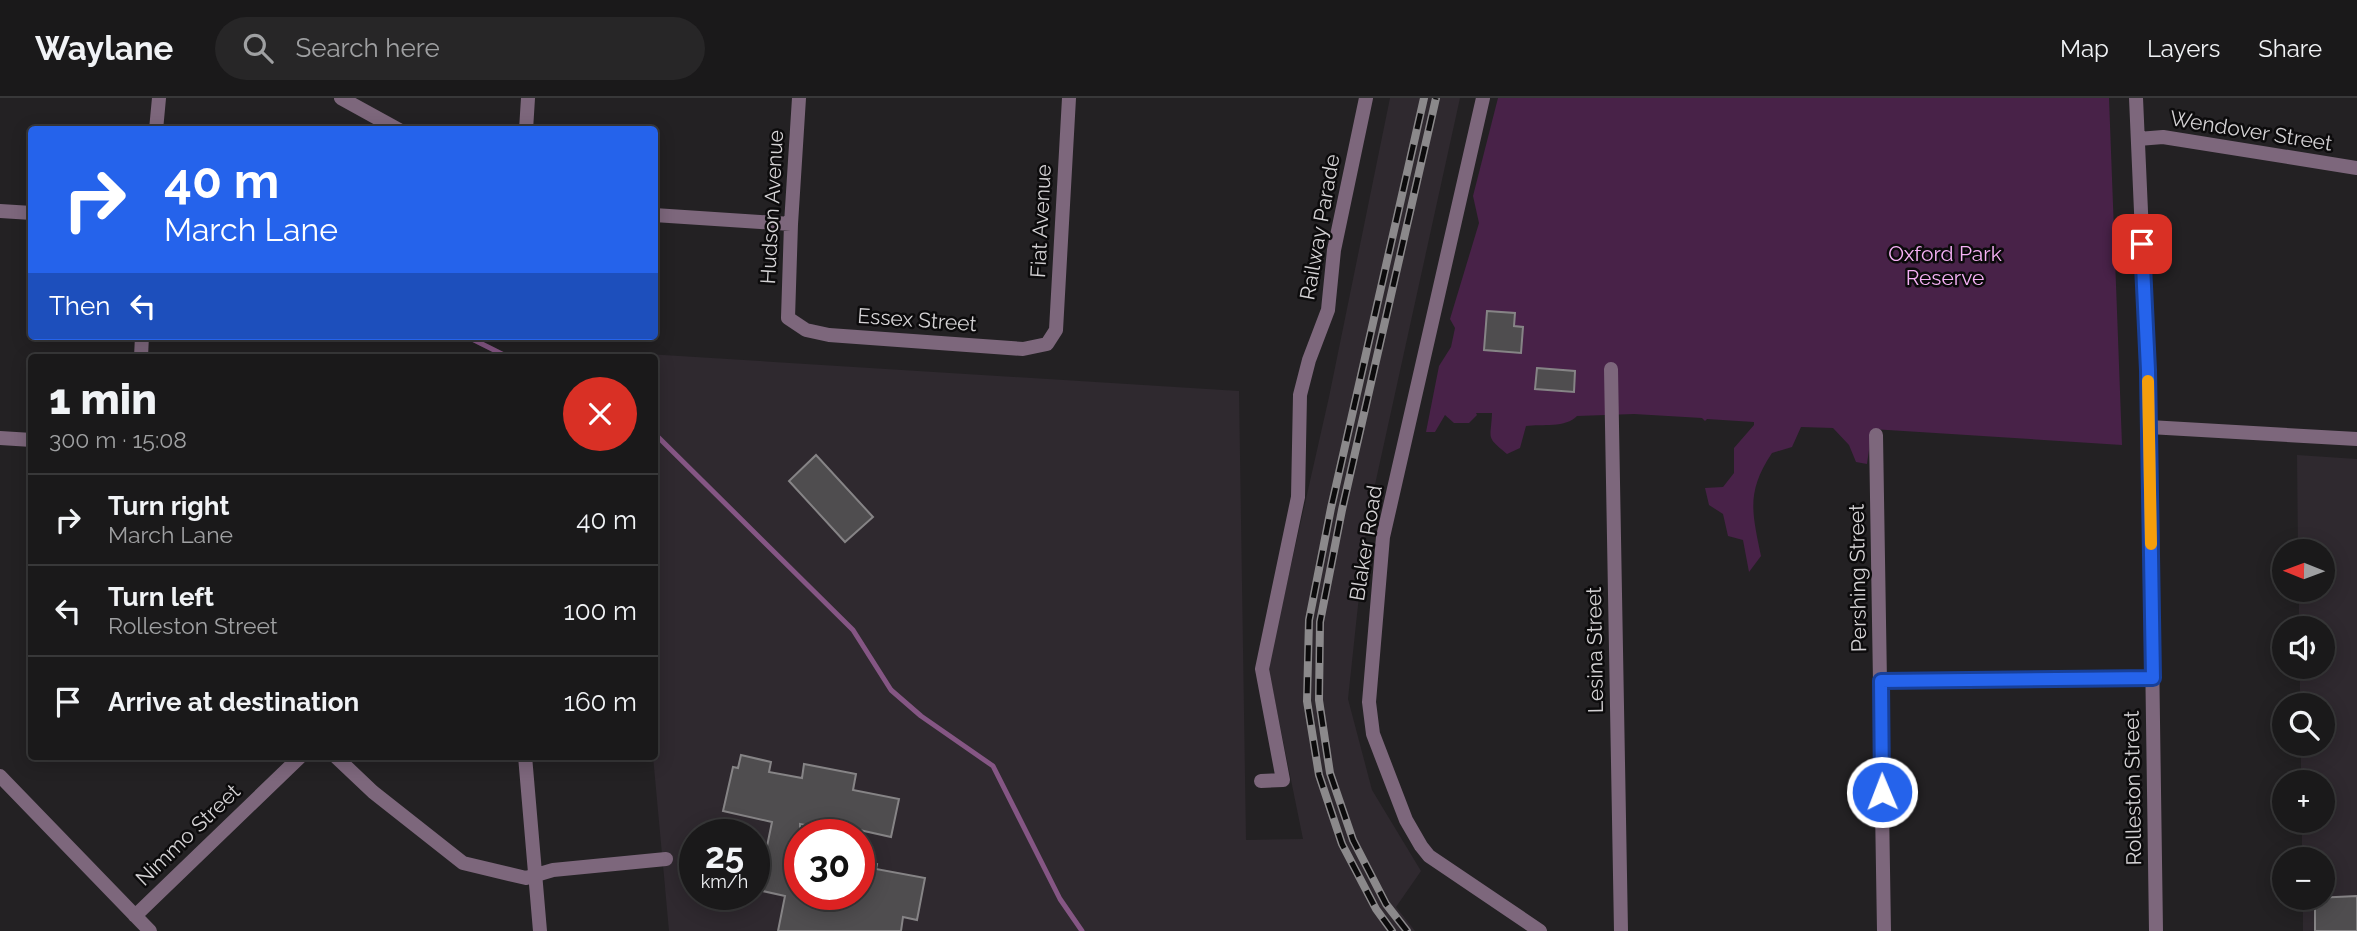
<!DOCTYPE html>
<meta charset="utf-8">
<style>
:root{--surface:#1a191a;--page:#272627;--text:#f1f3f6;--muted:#9fa0a2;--line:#383839}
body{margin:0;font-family:Raleway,sans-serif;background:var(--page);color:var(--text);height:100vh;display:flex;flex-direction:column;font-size:26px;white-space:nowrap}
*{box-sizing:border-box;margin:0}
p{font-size:23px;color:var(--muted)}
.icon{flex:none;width:38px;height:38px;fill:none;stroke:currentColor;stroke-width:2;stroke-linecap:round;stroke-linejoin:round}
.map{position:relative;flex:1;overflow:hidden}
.details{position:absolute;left:28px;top:256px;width:630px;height:406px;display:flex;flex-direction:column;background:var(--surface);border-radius:7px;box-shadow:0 4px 18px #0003,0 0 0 2px var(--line)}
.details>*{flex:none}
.hud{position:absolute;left:28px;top:28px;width:630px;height:214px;border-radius:7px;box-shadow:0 4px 18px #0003,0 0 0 2px var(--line);background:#2563eb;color:#fff;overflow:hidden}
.needle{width:46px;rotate:271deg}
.controls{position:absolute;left:2272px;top:441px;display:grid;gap:14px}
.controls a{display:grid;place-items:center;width:63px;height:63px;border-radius:50%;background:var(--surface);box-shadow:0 4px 18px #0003,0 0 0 2px var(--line);font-size:35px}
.speed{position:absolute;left:679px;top:721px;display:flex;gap:14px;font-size:35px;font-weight:700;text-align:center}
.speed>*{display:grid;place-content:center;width:91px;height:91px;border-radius:50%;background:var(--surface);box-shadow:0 4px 18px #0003,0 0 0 2px var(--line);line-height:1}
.speed small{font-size:18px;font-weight:400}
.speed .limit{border:10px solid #d22;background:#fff;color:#111}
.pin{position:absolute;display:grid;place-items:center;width:60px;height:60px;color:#fff;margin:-30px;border-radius:14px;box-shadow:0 4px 10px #0006}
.me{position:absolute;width:77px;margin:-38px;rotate:359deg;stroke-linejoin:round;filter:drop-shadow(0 0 5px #0008)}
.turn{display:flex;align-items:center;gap:24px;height:147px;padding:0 21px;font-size:32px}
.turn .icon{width:91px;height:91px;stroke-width:2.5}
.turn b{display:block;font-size:49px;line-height:60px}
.then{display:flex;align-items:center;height:66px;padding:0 21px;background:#0003;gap:14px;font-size:26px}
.round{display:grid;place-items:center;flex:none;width:74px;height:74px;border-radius:37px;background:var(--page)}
.headline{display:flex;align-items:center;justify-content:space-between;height:119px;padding:0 21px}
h1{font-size:42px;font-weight:800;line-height:52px}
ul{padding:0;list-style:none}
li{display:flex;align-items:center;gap:21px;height:91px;padding:0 21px;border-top:2px solid var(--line)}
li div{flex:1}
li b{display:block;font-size:26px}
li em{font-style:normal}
header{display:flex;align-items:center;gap:42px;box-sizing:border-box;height:98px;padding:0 35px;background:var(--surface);border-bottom:2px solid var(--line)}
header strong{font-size:33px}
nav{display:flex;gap:38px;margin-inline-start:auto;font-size:24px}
.search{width:490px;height:63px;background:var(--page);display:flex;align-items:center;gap:18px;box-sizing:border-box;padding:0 24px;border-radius:38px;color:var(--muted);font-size:26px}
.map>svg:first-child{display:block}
</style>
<header>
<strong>Waylane</strong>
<div class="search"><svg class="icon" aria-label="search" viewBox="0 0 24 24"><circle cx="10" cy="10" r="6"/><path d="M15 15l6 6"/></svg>Search here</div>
<nav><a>Map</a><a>Layers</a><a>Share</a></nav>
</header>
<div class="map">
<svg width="2357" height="833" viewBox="0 0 2357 833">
<rect width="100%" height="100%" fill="#232123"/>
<!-- built -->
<path fill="#2f292f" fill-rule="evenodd" d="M1390 0H1460L1367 423 1348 601 1372 692 1421 773 1396 809 1415 833H669L653 658 654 259H616L615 254 1239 293 1246 742 1303 741 1268 569 1329 299ZM695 737H754V796H695ZM800 737H859V796H800Z
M2297 357 2357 361V833H2303V800H2322V761H2302V723H2322V684H2301V646H2322V607H2300V569H2322V530H2299V492H2322V453H2298Z"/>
<!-- green -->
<path fill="#482248" d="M1498 0H2109L2122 347 1872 331 1867 366 1856 364 1849 347 1833 330 1801 329 1792 349 1772 355C1746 394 1752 414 1761 458L1749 474 1743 442 1728 438 1723 416 1709 407 1705 390 1723 389 1734 375V350L1754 327V324L1707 321 1705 323 1702 320 1634 316 1577 318C1566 330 1542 326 1526 328L1520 350 1507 356C1485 338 1491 342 1492 315H1476L1477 317 1469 325H1454L1445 317 1435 334H1426L1439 268 1451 249 1455 230 1450 221 1479 125 1473 98Z"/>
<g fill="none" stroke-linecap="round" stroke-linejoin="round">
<!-- stream -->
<path stroke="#855684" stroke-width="5" d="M466 238 508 259
M654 335 853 532 891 592 921 618 993 668 1060 801 1082 833"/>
</g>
<!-- building -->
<path fill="#4f4d4f" stroke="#868486" stroke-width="2" d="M1487 213 1515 215 1514 228 1523 229 1521 255 1484 252Z
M1537 270 1575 273 1574 294 1535 291Z
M816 357 873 419 845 444 789 383Z
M741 657 771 664 769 674 802 680 804 666 856 676 853 692 899 701 891 739 846 729 845 735 800 726V796H859V763L877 766 876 771 925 780 917 822 903 819 901 833H778L785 798 758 792 772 724 723 713 733 669 738 670Z
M2357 798V833H2315V800Z"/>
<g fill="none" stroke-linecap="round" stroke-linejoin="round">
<!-- minor -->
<path stroke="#7d677c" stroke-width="14" d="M341 0 399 32
M799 0 791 126 788 220 806 232 829 237 1023 251 1047 246 1056 232 1069 0
M2136 0 2148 272 2156 833
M156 32 159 0
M526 32 528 0
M2138 41 2163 39 2357 70
M0 113 32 115
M654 117 791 126
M141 259 142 238
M1611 271 1621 833
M2149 329 2357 341
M1876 337 1884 833
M0 340 32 342
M1881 583 2153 580
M335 658 373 694 463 765 526 780 553 772 666 761
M525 658 540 833
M0 678 150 833
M1261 683 1283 682 1262 571 1298 399 1300 297 1309 262 1328 212 1334 152 1366 0
M135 818 301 658"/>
<!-- tertiary -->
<path stroke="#7d677c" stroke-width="14" d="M1483 0 1383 439 1369 604 1373 636 1406 722 1421 748 1429 758 1540 833"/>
<defs>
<path id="rail" d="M1392 833 1376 811 1342 746 1319 677 1307 603 1309 522 1331 410 1424 0
M1407 833 1386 806 1353 742 1330 675 1319 602 1320 524 1342 412 1436 0"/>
</defs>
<!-- rail casing -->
<use href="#rail" stroke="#8b898b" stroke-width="8"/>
<!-- rail -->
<use href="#rail" stroke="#0c0b0c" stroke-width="5" stroke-dasharray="16" stroke-linecap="butt"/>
</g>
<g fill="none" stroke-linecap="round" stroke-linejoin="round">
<defs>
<path id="route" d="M1882 694 1881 583 2153 580 2148 272 2142 146"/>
</defs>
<!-- route casing -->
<use href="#route" stroke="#184099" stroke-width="18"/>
<!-- route -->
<use href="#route" stroke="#2563eb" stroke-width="12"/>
<!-- slow -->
<path stroke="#f59e0b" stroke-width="12" d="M2148 283 2151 446"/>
</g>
<g text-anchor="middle" stroke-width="5" stroke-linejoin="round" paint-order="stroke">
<!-- street labels -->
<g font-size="21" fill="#d4d2d4" stroke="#0c0b0c">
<text transform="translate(2251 33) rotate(9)" y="7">Wendover Street</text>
<text transform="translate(772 109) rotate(-87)" y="7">Hudson Avenue</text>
<text transform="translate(1041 123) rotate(-87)" y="7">Fiat Avenue</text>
<text transform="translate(1320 129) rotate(-80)" y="7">Railway Parade</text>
<text transform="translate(917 222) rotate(4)" y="7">Essex Street</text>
<text transform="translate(1366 445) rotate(-81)" y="7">Blaker Road</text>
<text transform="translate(1858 480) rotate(-91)" y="7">Pershing Street</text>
<text transform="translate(1595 552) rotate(-91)" y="7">Lesina Street</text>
<text transform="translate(2133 690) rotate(-91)" y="7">Rolleston Street</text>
<text transform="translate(188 737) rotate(-44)" y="7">Nimmo Street</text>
</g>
<!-- park labels -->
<g font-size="21" fill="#f7b1f6" stroke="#0c0b0c">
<text x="1945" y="163">Oxford Park<tspan x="1945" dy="24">Reserve</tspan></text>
</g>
</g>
</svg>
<div class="controls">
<a><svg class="needle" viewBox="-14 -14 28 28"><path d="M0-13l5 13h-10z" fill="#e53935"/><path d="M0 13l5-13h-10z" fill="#9fa0a2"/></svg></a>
<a><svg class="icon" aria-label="sound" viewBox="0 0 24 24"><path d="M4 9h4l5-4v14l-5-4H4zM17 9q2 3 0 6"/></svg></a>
<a><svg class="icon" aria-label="search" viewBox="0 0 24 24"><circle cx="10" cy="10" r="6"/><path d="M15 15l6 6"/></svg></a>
<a>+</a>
<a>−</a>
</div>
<div class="speed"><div>25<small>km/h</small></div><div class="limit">30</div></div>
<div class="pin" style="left:2142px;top:146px;background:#d93025"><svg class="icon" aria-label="arrive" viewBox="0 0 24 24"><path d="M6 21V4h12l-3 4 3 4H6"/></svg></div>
<svg class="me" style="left:1882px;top:694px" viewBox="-20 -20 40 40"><circle r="17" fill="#2563eb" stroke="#fff" stroke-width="3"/><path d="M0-11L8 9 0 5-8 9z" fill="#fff"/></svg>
<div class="hud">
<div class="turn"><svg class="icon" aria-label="right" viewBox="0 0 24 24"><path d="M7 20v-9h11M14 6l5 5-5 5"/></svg><div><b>40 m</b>March Lane</div></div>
<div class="then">Then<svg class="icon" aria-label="left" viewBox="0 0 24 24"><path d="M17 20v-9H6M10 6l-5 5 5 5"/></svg></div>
</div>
<section class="details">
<div class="headline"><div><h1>1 min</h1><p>300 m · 15:08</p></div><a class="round" style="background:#d93025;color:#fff"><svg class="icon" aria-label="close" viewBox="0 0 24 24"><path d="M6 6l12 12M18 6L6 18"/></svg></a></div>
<ul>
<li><svg class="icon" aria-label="right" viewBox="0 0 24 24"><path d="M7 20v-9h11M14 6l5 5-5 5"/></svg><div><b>Turn right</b><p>March Lane</p></div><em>40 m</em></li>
<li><svg class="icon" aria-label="left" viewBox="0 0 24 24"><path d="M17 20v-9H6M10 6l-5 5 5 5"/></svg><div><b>Turn left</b><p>Rolleston Street</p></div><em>100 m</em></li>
<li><svg class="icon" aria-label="arrive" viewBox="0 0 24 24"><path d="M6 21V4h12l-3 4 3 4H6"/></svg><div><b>Arrive at destination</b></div><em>160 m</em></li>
</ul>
</section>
</div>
